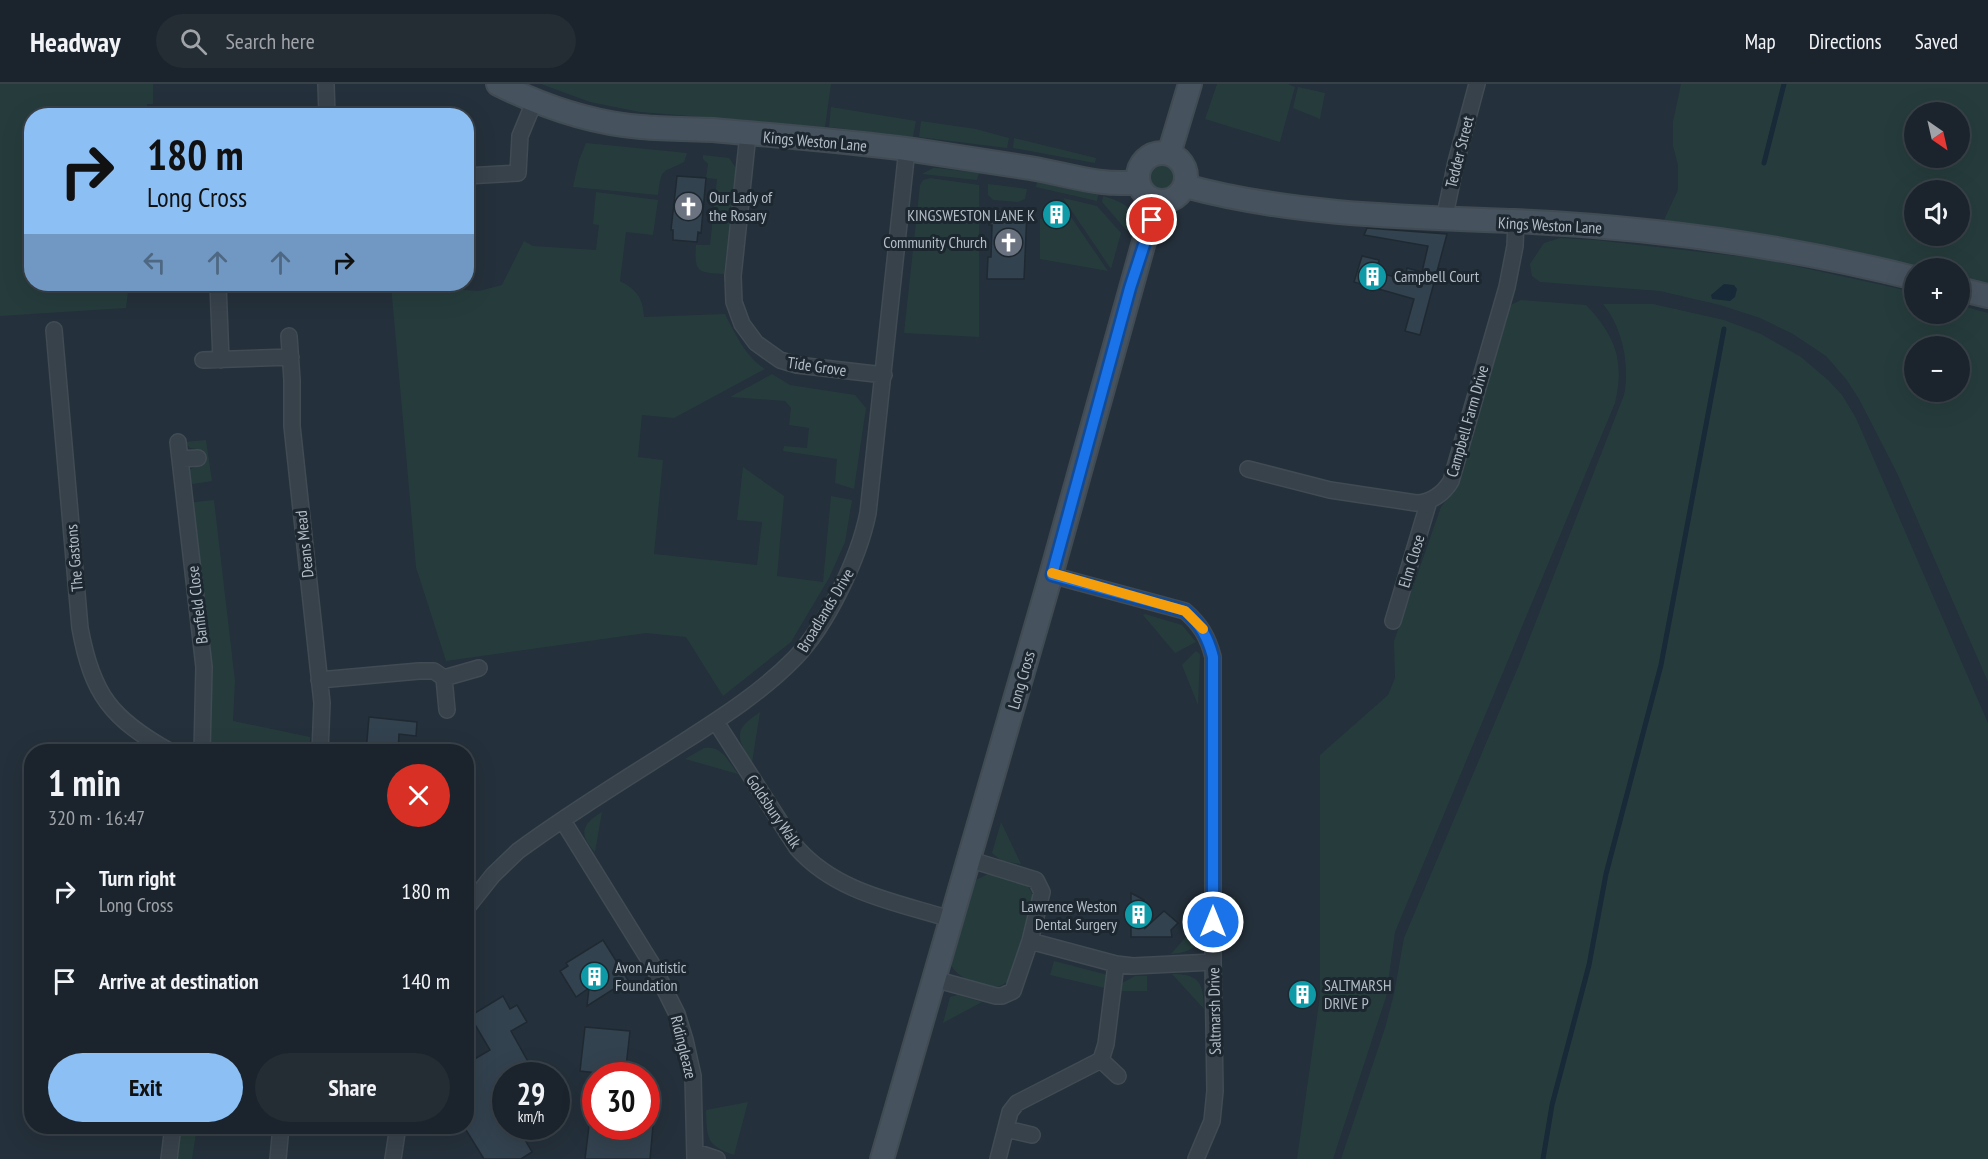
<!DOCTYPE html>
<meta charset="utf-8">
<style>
:root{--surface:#1b242c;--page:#242c34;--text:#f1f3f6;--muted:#a0a4a9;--line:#394148;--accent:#8cbff3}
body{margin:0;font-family:"PT Sans Narrow",sans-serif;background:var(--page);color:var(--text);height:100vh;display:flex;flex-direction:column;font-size:22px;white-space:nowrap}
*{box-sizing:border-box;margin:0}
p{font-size:20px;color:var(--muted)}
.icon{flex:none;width:33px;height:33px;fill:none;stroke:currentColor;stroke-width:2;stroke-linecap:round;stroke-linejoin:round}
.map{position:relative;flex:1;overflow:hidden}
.drawer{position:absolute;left:24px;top:660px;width:450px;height:390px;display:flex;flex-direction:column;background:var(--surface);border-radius:24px;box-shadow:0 6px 24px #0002,0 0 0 2px var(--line)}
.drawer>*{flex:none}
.guide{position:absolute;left:24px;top:24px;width:450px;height:183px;border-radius:24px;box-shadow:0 6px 24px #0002,0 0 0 2px var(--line);background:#8cbff3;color:#111;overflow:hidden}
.needle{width:39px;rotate:146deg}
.buttons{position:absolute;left:1904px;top:18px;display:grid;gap:12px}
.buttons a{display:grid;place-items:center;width:66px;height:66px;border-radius:50%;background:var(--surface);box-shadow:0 6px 24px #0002,0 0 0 2px var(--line);font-size:30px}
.speed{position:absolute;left:492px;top:978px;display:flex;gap:12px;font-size:30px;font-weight:700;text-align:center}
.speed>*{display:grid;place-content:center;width:78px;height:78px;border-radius:50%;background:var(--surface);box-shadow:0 6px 24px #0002,0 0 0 2px var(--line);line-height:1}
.speed small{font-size:15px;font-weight:400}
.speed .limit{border:9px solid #d22;background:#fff;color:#111}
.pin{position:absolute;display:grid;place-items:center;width:51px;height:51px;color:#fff;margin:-26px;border:3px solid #fff;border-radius:50%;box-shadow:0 2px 6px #0007}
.me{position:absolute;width:66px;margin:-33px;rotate:0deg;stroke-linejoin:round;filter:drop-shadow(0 0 4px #0008)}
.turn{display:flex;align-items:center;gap:21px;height:126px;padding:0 24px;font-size:27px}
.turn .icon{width:78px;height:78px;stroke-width:2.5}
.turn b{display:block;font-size:42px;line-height:51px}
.lanes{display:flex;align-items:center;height:57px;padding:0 24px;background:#0003;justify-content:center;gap:30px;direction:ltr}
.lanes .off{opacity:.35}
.round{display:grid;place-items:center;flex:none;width:63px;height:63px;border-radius:32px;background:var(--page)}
.headline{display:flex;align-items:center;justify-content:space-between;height:102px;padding:0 24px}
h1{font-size:36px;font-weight:700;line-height:45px}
.action{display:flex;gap:12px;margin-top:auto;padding:12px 24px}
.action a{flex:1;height:69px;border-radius:36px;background:var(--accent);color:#111;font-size:24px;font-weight:700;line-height:69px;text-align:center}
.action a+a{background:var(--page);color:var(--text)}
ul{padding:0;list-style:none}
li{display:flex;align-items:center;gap:18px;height:90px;padding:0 24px}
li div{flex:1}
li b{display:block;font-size:22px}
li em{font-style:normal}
header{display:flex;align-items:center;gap:36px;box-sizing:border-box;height:84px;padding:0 30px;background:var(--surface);border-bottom:2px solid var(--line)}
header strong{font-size:28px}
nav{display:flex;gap:33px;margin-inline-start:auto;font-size:21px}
.search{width:420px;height:54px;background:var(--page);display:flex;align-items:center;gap:15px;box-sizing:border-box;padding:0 21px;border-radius:33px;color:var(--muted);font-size:22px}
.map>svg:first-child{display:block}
</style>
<header>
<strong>Headway</strong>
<div class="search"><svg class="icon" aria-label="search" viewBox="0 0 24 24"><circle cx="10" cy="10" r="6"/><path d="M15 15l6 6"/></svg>Search here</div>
<nav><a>Map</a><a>Directions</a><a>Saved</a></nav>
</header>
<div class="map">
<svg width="1988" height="1075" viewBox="0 0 1988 1075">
<rect width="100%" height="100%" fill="#24303b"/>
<!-- green -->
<path fill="#263c3c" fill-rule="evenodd" d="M0 0H153V20H147L146 31 32 32V200H129L126 224 0 232Z
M541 0H831L825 43 640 28 590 18Z
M1217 0H1288L1295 3 1280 58 1205 35Z
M1681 0H1988V203L1959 196V184H1916L1663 138 1678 106V81L1673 62V38ZM1914 28H1959V74H1914ZM1914 106H1959V152H1914Z
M1298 3 1325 9 1320 35 1293 24Z
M831 23 916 37 913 53 829 43Z
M921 37 976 45 1009 54 1007 64 919 53Z
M1014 54 1096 74 1095 79 1013 64Z
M586 59 687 69 684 78C661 90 662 82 658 111L573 103 579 76Z
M703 71 729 74 736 84 724 190C698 188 694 189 696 161H710L717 95 706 94 708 80 703 75Z
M1147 93a15 15 0 1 1 30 0a15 15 0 1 1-30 0Z
M933 84H937L979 89 977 96 922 90Z
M930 94 979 101V253L904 249 920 101 923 96Z
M1037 98 1098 111 1097 117 1036 103Z
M988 100 1027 105 1025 115 1018 118 993 116 988 111Z
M596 108 658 116 653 151 626 148 620 197C637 206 643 214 644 233L725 230C735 250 746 273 765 285L674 334 642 331 638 373 663 376 654 470 757 481 762 438 737 436 743 383 784 412 777 492 823 498 831 412 852 416 845 458 829 494 791 558 723 612 686 553 646 549 446 577 416 483 391 201 479 207 502 201 524 157 533 162 596 166 599 141 593 140Z
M1103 112C1123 118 1138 124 1134 148L1126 146 1102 118Z
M1063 114 1097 122 1121 149 1111 185Z
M1060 117 1108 187 1040 175V135H1058Z
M1560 154 1595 156 1763 175 1914 208V230H1959V221L1988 229V598L1897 389 1859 315 1846 295 1826 272 1793 250 1760 234 1720 221 1660 207 1540 198 1532 192 1530 180 1544 159ZM1914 262H1959V308H1914Z
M1521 216 1586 221C1615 251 1625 277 1615 319L1395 848 1386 913 1333 1075H1297L1320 912V671L1388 611 1395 594 1394 557 1441 423 1458 400 1507 223Z
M1603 220H1653L1724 236 1761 250 1801 273 1828 296 1842 311 1856 334 1988 639V1075H1341L1385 944 1394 910 1404 854 1519 581 1624 311C1630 282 1623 244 1603 220Z
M772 290 790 301 855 311 866 324 854 405 835 399 837 375 783 367 784 362 807 364 809 344 789 341 791 324 785 317 730 313Z
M206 356 212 397 193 400 189 397 188 387 204 377 203 366 190 364 184 358Z
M214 416 235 597 233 637 310 653V667H274V666L266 663 264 667H208L211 595 209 552 191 421 195 418Z
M1145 530 1182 541 1196 558 1175 569 1143 531Z
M1196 567 1200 570 1198 621 1182 581Z
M760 628 752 679C736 653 733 646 760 628Z
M704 664C722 661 728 677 738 690L685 675Z
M602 728 595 768C578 750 582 740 602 728Z
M1001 738 1021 780 1002 777 992 769Z
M990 789 1027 801 1033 811 1012 890 1009 897 998 903C980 900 957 897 950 878L974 797Z
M1235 813V853L1229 854 1226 851 1225 814Z
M1203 833C1203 857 1198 868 1171 870Z
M1054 877 1104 890 1109 893V905L1050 891Z
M1172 890C1200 890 1203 899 1204 925Z
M1135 892H1147V907H1119L1122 899Z
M958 911 982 918 943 939 950 913Z
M748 1018 734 1071C706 1061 707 1055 706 1026Z
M181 1043H197L192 1075H177Z"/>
<!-- water -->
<path fill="#182938" d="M1724 200 1734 201 1737 205 1735 213 1730 217 1712 215 1711 211Z"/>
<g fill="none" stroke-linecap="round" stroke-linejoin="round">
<!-- stream -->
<path stroke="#182938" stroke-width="5" d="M1764 79 1784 0
M1543 1075 1552 1021 1589 881 1606 790 1661 581 1724 245"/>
</g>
<!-- building -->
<path fill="#33424f" stroke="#1f2932" stroke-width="1.5" d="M677 92 706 94 701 149 698 148 697 158 673 156V146H671Z
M989 128H1027L1024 195H987L988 173H991L992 141H989Z
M1367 144 1447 150 1420 251 1405 247 1414 215 1354 198 1362 172 1379 176 1377 188 1405 196 1407 184 1422 188 1428 162 1364 151Z
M369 633 417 638 416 652 399 650 398 668H366Z
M1131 809 1144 816 1145 844 1164 827 1178 839 1171 846 1172 853H1131Z
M603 856 628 896 587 922 589 904 576 913 560 887 568 882 566 879Z
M503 912 510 925 517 921 527 938 511 947 536 992H506V1042H517L532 1068 521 1075H484L466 1046V980L490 966 470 932Z
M585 943 630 947 625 992 580 987Z
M589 1042H653L650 1075H585Z"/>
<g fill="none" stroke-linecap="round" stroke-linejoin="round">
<defs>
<path id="street" d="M326 0 327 32
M748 50 733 192 734 218 742 240 756 259 780 276 797 281 884 291
M466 92 518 89 520 52 534 18
M1444 136 1456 78 1477 0
M218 200 221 276
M54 246 80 544C92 610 111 635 171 668
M289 252 292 296V342L322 619 320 668
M203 276 291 273
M178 358 204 583 202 668
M180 375 198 374
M1248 385 1330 406 1416 419C1431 419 1444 409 1451 397L1507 203 1515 162 1516 137
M1051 491 1185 527C1200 540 1208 553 1213 573V878L1215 1007 1212 1037 1196 1075
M1393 537 1429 417
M319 596 419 587H434L444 594
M447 626 444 594 479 584
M716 638 797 764C837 809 896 818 950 835
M563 737 653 882 677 930 685 956 693 992 695 1075
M466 825 493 791 518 767C568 730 622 697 674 664 716 637 760 610 795 574 827 541 859 474 868 429L907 65
M1030 857 1116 880 1133 882 1213 878
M934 895 996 912H1002L1013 907 1030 857 1042 808 1036 796 968 775
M1101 976 1118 992
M1006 1045 1032 1051
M696 1068 717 1075
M169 1075 173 1042
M278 1075 281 1042
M393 1075 398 1042
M998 1075 1010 1028 1017 1019 1101 976 1106 960 1116 880"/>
<path id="secondary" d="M498 0C542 22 591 39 641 43 665 45 689 45 713 46 780 52 847 57 913 66 952 72 991 78 1030 84 1066 90 1101 103 1138 98
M1138 93a24 24 0 1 1 48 0a24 24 0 1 1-48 0Z
M1169 70 1190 0
M1185 102C1292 131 1404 133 1514 137 1649 143 1783 161 1914 194
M1959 205 1988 212
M882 1075 1051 491 1145 154 1159 118"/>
</defs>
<!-- street casing -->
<use href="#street" stroke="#414b54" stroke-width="18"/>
<!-- secondary casing -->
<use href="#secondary" stroke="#414b54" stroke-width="26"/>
<!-- street -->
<use href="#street" stroke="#38424b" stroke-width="15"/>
<!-- secondary -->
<use href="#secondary" stroke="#46525e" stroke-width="22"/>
</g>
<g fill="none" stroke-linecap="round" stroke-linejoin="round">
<defs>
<path id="route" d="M1152 136 1130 204 1052 491 1185 527C1200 540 1208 553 1213 573V838"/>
</defs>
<!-- route casing -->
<use href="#route" stroke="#114b97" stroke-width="15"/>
<!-- route -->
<use href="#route" stroke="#1a73e8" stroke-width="10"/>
<!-- slow -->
<path stroke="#f59e0b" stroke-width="10" d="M1052 489 1185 527 1203 545"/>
</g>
<!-- icons -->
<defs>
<symbol id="church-disc" viewBox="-11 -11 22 22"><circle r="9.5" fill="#6b7280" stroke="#1d2730"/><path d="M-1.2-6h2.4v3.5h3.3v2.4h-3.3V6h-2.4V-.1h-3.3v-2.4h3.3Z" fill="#fff"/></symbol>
<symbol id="building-disc" viewBox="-11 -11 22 22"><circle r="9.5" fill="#0f9aa8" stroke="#1d2730"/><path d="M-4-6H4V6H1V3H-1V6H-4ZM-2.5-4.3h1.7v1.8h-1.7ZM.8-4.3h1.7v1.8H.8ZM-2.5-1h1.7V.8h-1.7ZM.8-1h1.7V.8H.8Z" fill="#fff"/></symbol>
</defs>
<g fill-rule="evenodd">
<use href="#church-disc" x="672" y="106" width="33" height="33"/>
<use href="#building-disc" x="1040" y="114" width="33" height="33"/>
<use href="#church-disc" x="992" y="142" width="33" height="33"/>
<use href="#building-disc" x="1356" y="176" width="33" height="33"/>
<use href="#building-disc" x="1122" y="814" width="33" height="33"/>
<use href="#building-disc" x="578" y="876" width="33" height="33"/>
<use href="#building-disc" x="1286" y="894" width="33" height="33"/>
</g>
<g text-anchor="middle" stroke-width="6" stroke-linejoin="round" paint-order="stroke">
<!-- street labels -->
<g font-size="16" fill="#b3bdc7" stroke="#1d2730">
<text transform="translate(815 57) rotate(5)" y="6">Kings Weston Lane</text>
<text transform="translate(1459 68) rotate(-76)" y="6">Tedder Street</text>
<text transform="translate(1550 141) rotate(3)" y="6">Kings Weston Lane</text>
<text transform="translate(817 282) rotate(8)" y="6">Tide Grove</text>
<text transform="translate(1467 337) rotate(-74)" y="6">Campbell Farm Drive</text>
<text transform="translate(304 460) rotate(-96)" y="6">Deans Mead</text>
<text transform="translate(74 474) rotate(-95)" y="6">The Gastons</text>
<text transform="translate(1411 477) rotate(-73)" y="6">Elm Close</text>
<text transform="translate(197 521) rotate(-97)" y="6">Banfield Close</text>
<text transform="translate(825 526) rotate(-59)" y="6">Broadlands Drive</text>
<text transform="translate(1021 596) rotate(-74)" y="6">Long Cross</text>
<text transform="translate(774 727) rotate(56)" y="6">Goldsbury Walk</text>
<text transform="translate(1214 927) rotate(-91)" y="6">Saltmarsh Drive</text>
<text transform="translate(684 963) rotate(76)" y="6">Ridingleaze</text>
</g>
<!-- poi labels -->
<g font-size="16" fill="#b3bdc7" stroke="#1d2730" text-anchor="start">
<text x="709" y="119">Our Lady of<tspan x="709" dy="18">the Rosary</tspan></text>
<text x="1035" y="137" text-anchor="end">KINGSWESTON LANE K</text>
<text x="987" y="164" text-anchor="end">Community Church</text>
<text x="1394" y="198">Campbell Court</text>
<text x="1117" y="828" text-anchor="end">Lawrence Weston<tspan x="1117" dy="18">Dental Surgery</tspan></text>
<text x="615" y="889">Avon Autistic<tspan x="615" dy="18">Foundation</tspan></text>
<text x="1324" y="907">SALTMARSH<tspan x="1324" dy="18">DRIVE P</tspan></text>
</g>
</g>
</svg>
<div class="buttons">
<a><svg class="needle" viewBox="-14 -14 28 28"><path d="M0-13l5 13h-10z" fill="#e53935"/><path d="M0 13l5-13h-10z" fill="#a0a4a9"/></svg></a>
<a><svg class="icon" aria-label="sound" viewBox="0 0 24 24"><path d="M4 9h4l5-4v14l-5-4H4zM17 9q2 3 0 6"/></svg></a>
<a>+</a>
<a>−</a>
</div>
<div class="speed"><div>29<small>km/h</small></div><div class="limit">30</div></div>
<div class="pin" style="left:1152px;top:136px;background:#d93025"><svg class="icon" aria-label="arrive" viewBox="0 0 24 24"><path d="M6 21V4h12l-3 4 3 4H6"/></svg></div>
<svg class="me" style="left:1213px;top:838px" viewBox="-20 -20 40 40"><circle r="17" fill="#1a73e8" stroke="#fff" stroke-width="3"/><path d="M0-11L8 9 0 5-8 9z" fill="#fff"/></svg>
<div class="guide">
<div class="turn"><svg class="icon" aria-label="right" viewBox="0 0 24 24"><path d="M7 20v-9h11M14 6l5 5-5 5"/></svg><div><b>180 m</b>Long Cross</div></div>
<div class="lanes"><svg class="icon off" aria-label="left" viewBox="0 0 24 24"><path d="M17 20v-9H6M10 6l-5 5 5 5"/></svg><svg class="icon off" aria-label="ahead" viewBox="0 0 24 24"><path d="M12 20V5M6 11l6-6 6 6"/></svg><svg class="icon off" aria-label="ahead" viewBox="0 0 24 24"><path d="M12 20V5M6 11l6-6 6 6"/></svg><svg class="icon" aria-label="right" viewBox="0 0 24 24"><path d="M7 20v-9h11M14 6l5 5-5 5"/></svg></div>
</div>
<section class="drawer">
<div class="headline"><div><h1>1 min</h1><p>320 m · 16:47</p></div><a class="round" style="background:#d93025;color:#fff"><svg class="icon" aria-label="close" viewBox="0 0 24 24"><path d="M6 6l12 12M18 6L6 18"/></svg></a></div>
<ul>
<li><svg class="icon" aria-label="right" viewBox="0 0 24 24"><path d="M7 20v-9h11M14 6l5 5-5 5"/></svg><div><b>Turn right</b><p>Long Cross</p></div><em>180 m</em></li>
<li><svg class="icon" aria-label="arrive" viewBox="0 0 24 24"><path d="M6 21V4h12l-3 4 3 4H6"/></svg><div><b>Arrive at destination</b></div><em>140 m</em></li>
</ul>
<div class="action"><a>Exit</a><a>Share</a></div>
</section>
</div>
